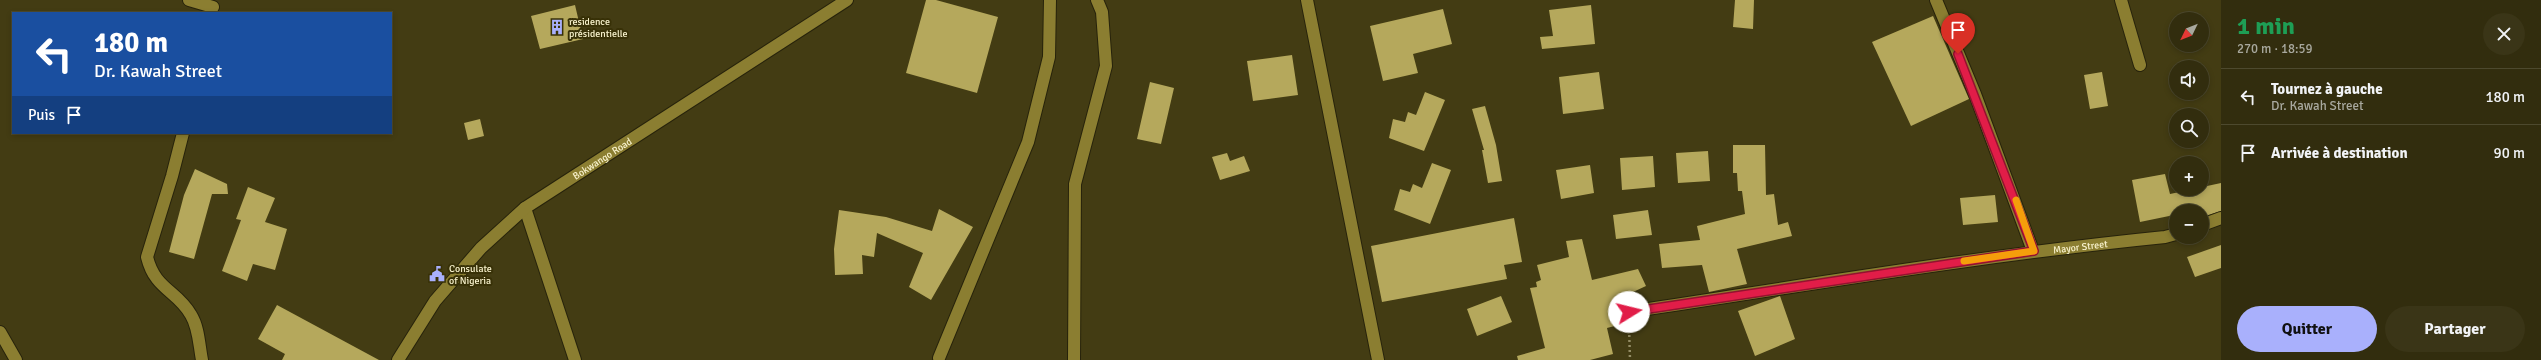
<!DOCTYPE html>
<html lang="fr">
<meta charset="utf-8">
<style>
:root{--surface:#322d0e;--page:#3a3517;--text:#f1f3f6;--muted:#a8a89e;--line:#4d492e;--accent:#a9b0fc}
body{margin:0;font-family:Signika,sans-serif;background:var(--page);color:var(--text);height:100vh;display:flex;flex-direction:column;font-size:15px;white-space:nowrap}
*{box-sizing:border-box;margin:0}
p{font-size:13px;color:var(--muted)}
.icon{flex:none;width:22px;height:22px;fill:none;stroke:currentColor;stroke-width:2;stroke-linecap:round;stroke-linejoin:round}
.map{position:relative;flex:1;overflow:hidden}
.side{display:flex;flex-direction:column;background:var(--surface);width:320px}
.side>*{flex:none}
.top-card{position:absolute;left:12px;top:12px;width:380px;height:122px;border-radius:0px;box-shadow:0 2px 6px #0003,0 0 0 1px var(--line);background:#1a4fa0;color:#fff;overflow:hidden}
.needle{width:26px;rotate:227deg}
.controls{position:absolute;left:2169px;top:12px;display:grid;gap:8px}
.controls a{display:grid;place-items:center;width:40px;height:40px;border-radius:50%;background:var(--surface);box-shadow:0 2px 6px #0003,0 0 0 1px var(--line);font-size:20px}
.pin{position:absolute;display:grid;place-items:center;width:34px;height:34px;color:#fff;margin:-41px -17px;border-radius:50% 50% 50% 0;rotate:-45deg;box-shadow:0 0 4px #0007}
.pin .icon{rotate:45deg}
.me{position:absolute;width:44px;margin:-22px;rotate:81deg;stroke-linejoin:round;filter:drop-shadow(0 0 3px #0008)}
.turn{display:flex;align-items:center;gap:14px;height:84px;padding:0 16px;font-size:18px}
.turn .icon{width:52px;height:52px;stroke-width:2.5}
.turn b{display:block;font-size:28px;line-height:34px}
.then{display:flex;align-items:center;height:38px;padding:0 16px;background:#0003;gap:8px;font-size:15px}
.round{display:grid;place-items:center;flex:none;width:42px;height:42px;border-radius:21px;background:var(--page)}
.summary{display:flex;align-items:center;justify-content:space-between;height:68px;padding:0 16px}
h1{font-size:24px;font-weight:700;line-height:30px;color:#1e9e55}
.button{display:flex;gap:8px;margin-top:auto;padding:8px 16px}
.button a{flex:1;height:46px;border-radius:24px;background:var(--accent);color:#111;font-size:16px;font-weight:700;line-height:46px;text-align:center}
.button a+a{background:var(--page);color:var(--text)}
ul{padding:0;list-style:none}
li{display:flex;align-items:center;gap:12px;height:56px;padding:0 16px;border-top:1px solid var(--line)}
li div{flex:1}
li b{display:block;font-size:15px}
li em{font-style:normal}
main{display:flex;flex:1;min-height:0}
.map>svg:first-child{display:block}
</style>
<main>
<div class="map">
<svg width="2221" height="360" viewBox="0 0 2221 360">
<rect width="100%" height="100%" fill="#433c13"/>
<!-- building -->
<path fill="#b5a85c" d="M926 0H936L998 17 977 93 906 73Z
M1735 0H1754L1753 29 1733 27Z
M575 5 583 39 540 49 531 16Z
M1591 5 1595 44 1542 49 1540 37 1553 36 1549 10Z
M1443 9 1452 44 1413 54 1418 73 1383 81 1370 26Z
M1933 16 1969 99 1911 126 1872 42Z
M1292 55 1298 95 1253 101 1247 61Z
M1599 72 1604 109 1563 114 1559 77Z
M2102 72 2108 106 2090 109 2084 75Z
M1150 82 1174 88 1161 144 1137 139Z
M1425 92 1445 100 1424 151 1389 138 1393 119 1405 122 1408 112 1416 115Z
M1485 106 1496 145 1502 181 1488 183 1482 150H1484L1472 109Z
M480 119 484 136 468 140 464 123Z
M1733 145H1765L1766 195 1774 194 1778 225 1788 222 1792 236 1737 249 1747 284 1709 292 1702 265 1662 268 1659 244 1700 240 1697 226 1745 214 1742 191H1738L1737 173H1733Z
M1708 151 1710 181 1678 183 1676 153Z
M1227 153 1230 161 1244 156 1250 171 1220 180 1212 157Z
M1653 156 1655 187 1622 190 1620 158Z
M1432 163 1451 170 1430 224 1394 210 1400 189 1410 192 1413 184 1422 188Z
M1590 165 1594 193 1561 199 1556 170Z
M195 169 227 184 228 194H212L194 259 169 252 184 195Z
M2165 174 2170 194 2221 183V211L2202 217V211H2173L2174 215 2140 222 2132 180Z
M248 187 275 198 265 222 287 229 275 270 253 264 247 281 222 271 241 220 236 219Z
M1995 195 1998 222 1963 225 1960 198Z
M939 209 973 227 931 300 909 287 923 253 877 233 874 257 862 255 863 274 835 275 834 249 839 210 886 217 932 231Z
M1648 210 1652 235 1616 239 1613 215Z
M1514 218 1522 262 1504 265 1507 279 1382 302 1371 246Z
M1582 239 1592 280 1638 269 1646 286 1620 298 1622 314 1626 323 1607 328 1613 354 1590 360H1518L1517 356 1545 348 1530 288 1537 287 1536 282 1541 280 1537 265 1569 257 1566 241Z
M2221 245V268L2195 277 2187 257Z
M1501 296 1512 322 1477 336 1467 309Z
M1780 296 1795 339 1755 356 1738 311Z
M277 305 379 360H282L285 354 258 339Z"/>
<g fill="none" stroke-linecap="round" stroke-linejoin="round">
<defs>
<g id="minor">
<path d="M189 0 213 7"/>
<path d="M1307 0 1378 360"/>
<path d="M1936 0 1975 94 2033 251"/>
<path d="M2121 0 2140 65"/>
<path d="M183 133 172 176 147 257C155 290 177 290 191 315 199 328 199 345 202 360"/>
<path d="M525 208 575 360"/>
<path d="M2202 225 2221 218"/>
<path id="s1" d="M1629 312C1807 285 1985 255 2165 237L2176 234"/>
<path d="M0 332 16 360"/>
<path d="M939 358 1028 142 1049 57 1050 0"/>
<path id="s2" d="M398 360 435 301 481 248 525 208 847 0"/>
<path d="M1074 360 1075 184 1106 66 1102 12 1097 0"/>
</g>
</defs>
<!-- minor casing -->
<use href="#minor" stroke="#27230b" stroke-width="14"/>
<!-- path -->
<path stroke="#948d66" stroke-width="2.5" stroke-dasharray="2 3" stroke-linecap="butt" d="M1629 325 1630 360"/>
<!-- minor -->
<use href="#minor" stroke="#8b7e31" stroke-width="12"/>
</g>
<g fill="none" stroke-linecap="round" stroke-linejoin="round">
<defs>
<path id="route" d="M1629 312 2034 251 1958 54"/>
</defs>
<!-- route casing -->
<use href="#route" stroke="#92132f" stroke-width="10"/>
<!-- route -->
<use href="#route" stroke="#e11d48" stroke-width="7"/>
<!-- slow -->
<path stroke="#f59e0b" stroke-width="7" d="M1964 261 2034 251 2016 200"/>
</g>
<!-- icons -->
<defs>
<symbol id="building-bare" viewBox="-9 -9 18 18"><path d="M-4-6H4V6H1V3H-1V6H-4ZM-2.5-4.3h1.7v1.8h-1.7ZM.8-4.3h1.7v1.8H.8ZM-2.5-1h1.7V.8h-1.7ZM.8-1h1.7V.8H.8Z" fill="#a9b0fc" stroke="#383107" stroke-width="2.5" paint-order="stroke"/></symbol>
<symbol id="civic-bare" viewBox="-9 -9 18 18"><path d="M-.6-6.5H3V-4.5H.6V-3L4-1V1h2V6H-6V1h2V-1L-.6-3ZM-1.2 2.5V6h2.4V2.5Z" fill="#a9b0fc" stroke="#383107" stroke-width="2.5" paint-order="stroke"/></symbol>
</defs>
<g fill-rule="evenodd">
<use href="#building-bare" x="546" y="16" width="22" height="22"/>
<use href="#civic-bare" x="426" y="263" width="22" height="22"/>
</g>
<g text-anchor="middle" stroke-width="4" stroke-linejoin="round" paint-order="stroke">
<!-- poi labels -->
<g font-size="10" fill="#f9f3ce" stroke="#383107" text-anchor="start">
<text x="569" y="25">residence<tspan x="569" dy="12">présidentielle</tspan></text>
<text x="449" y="272">Consulate<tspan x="449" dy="12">of Nigeria</tspan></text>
</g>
<!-- street labels -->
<g font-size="10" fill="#f9f3ce" stroke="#383107">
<text dy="4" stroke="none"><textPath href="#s2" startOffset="291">Bokwango Road</textPath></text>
<text dy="4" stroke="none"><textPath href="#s1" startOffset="456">Mayor Street</textPath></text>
</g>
</g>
</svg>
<div class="controls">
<a><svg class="needle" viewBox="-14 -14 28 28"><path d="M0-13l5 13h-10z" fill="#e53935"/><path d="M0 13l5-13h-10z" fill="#a8a89e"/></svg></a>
<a><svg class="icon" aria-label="sound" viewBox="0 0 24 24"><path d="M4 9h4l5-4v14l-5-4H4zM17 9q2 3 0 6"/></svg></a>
<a><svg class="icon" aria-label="search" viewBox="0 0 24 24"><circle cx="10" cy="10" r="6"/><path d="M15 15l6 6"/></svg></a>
<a>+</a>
<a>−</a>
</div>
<div class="pin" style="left:1958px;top:54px;background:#d93025"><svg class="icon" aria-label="arrive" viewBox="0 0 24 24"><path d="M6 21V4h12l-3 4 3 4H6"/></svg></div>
<svg class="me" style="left:1629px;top:312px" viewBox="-20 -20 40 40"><circle r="19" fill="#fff"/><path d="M0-13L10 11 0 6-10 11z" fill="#e11d48"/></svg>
<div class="top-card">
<div class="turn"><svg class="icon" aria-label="left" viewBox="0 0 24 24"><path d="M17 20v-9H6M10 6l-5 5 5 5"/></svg><div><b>180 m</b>Dr. Kawah Street</div></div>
<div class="then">Puis<svg class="icon" aria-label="arrive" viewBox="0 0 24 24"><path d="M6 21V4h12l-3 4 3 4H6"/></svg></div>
</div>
</div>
<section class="side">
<div class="summary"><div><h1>1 min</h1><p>270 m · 18:59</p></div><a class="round"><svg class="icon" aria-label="close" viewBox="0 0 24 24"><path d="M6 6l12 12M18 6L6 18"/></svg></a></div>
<ul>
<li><svg class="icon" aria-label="left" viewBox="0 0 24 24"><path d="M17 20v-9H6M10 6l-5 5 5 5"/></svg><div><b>Tournez à gauche</b><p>Dr. Kawah Street</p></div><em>180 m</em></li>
<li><svg class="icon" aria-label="arrive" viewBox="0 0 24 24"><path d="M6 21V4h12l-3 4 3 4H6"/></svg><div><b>Arrivée à destination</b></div><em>90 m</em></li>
</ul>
<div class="button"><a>Quitter</a><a>Partager</a></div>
</section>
</main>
